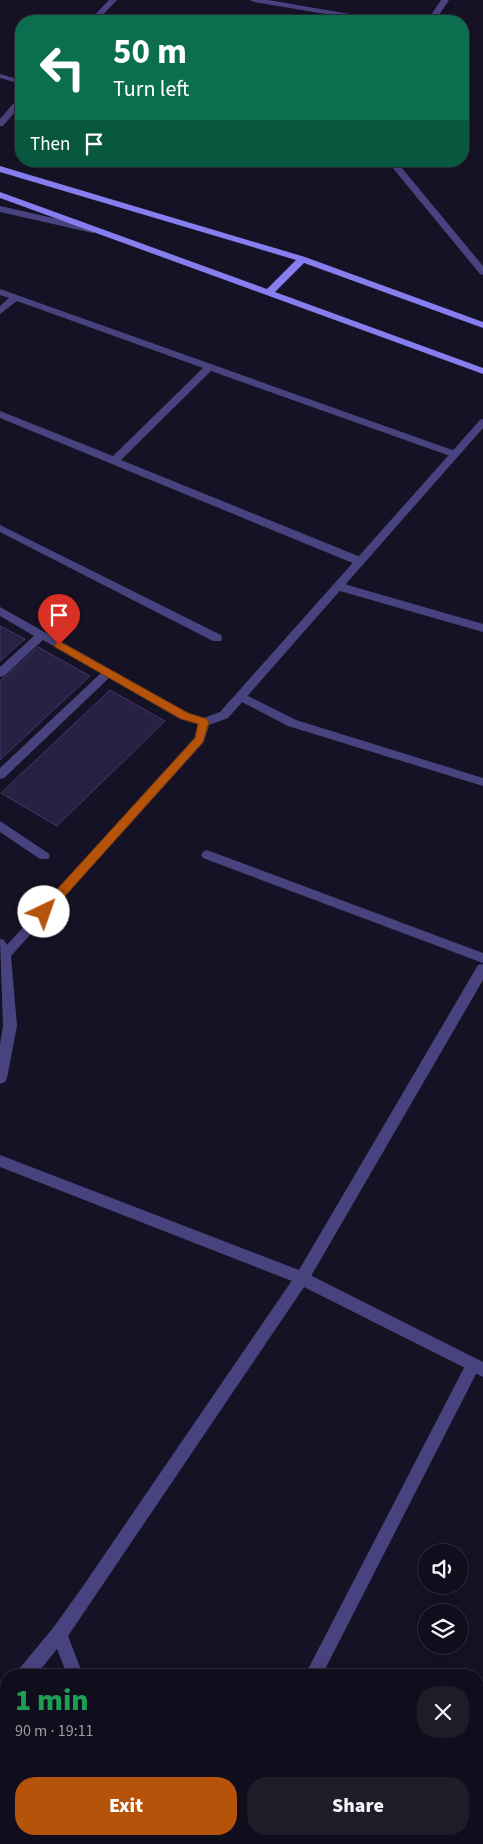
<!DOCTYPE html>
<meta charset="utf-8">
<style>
:root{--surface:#100e1c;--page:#1e1c29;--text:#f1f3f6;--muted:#9c9ca3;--line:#302e3b;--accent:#b45309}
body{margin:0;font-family:"Source Sans 3",sans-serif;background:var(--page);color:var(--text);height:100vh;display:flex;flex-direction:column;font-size:19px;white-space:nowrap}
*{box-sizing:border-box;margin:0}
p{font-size:16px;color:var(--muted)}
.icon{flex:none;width:28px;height:28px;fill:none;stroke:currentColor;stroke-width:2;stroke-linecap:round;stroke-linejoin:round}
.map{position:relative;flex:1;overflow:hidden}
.sheet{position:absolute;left:0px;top:1669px;width:484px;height:176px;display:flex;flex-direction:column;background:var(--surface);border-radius:20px 20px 0 0;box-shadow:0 2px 12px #0003,0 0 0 1px var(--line)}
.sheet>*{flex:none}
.top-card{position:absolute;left:15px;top:15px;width:454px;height:152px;border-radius:20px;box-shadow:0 2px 12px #0003,0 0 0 1px var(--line);background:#0b6e4f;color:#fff;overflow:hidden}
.controls{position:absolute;left:418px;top:1544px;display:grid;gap:10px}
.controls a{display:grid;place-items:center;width:50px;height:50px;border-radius:50%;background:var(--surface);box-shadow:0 2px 12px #0003,0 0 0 1px var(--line);font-size:25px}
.pin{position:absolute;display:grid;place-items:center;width:42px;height:42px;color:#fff;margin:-51px -21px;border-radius:50% 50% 50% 0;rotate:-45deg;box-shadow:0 0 5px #0007}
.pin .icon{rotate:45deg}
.me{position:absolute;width:55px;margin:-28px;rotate:42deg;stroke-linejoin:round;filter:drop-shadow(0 0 4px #0008)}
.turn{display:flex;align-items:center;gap:18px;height:105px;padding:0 15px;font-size:22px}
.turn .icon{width:65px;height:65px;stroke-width:2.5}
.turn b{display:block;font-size:35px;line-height:42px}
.then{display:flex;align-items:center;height:48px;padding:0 15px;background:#0003;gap:10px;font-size:19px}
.round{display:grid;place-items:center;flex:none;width:52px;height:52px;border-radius:20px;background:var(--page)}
.head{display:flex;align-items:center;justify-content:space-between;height:85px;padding:0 15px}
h1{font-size:30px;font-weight:800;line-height:38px;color:#1e9e55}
.cta{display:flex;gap:10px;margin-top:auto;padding:10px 15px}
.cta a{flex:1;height:58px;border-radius:20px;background:var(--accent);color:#fff;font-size:20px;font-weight:800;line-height:58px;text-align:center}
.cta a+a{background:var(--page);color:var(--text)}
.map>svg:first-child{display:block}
</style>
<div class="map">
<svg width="483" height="1844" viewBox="0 0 483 1844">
<rect width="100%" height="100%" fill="#161225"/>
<!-- building -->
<path fill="#292143" stroke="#43366c" d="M0 626 25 639 0 661Z
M38 647 90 676 0 760V681Z
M110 690 165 721 57 826 1 793Z"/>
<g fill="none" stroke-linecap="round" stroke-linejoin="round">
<!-- lane -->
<path fill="#48437e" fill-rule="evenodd" d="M250 0H268L379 19 383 21H367L254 2Z
M441 0H449L435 21H427Z
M0 74 21 80V84L0 78Z
M387 161H396L483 266V275L480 274Z
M0 289 458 452 459 454 454 457 450 456 211 371 121 460 363 558 364 561 363 564H355L0 418V411L113 456 203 368 17 301 0 314V306L9 298 0 295Z
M337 582 483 624V632L333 589 332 586Z
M242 693 296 720 483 778V786L288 726 238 700 236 697Z
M207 850 483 953V963L203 858 201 855 203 852Z
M483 964V980L307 1283 302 1285 0 1167V1155L299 1270 478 965Z
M473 1358 478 1360 480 1365 478 1370 322 1675H305L468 1360Z"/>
<!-- street -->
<path fill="#48437e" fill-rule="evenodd" d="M109 0H117L97 21H89Z
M18 98H21V105L3 126H0V119Z
M0 206 93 227 97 230 93 233 0 212Z
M483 419V428L228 718 209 725 204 742 11 956 17 1026 7 1078 5 1082 0 1084V1044L3 1026 0 939 4 940 7 945 195 737 198 724 180 719 109 678 4 778 0 779V768L101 673 43 640 4 676 0 677V667L34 636 0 616V607L188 713 204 718 220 712 480 420Z
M0 525 221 635 222 638 221 641H213L0 532Z
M0 821 48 853 50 856 48 859H40L0 832Z
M302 1271 483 1362V1377L304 1287 68 1636 83 1675H67L57 1649 36 1675H17L19 1669 53 1628 81 1589 297 1273Z
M6 1689V1710L0 1713V1691Z
M91 1839H109L108 1844H90Z"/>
<!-- secondary -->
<path fill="#867dee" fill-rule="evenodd" d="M0 166 305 257 483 322V328L304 263 275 292 483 368V374L0 198V192L267 289 296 260 0 172Z"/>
</g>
<!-- route -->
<path fill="#b45309" stroke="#753606" d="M59 641 188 713 207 719 209 722 203 742 48 915 44 916 38 912 40 908 195 738 198 724 181 719 55 647 54 645Z"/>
</svg>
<div class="controls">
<a><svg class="icon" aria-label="sound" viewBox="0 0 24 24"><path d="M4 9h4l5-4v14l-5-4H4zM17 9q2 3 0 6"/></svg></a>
<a><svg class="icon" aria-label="layers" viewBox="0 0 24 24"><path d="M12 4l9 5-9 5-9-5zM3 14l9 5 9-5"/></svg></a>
</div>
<div class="pin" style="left:59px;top:645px;background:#d93025"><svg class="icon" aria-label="arrive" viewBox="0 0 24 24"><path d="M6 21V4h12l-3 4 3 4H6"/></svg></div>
<svg class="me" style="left:44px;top:912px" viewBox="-20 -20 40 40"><circle r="19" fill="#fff"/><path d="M0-13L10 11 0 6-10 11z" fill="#b45309"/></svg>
<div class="top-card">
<div class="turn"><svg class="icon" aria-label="left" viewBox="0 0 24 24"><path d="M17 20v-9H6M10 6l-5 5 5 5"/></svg><div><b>50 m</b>Turn left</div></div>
<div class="then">Then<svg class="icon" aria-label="arrive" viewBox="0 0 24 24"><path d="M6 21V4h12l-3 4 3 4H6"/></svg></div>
</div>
<section class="sheet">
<div class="head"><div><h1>1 min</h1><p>90 m · 19:11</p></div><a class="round"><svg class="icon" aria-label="close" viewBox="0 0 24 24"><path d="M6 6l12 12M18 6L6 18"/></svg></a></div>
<div class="cta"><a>Exit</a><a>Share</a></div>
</section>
</div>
